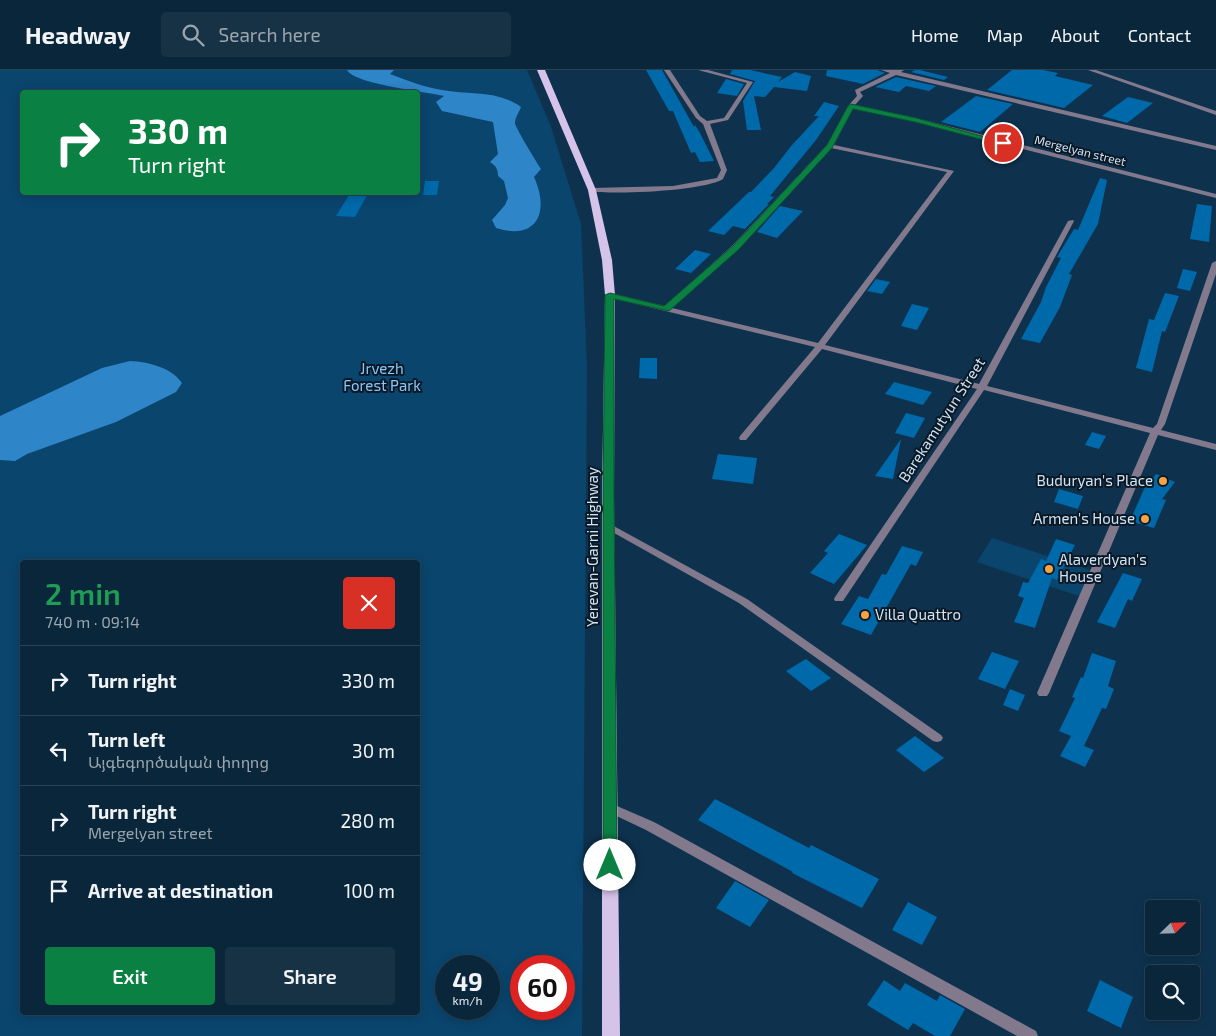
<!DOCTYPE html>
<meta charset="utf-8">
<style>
:root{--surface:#0a263a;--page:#183245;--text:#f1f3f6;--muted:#99a5af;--line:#2a4354;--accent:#0b8043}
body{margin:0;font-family:"Exo 2","Noto Sans Armenian",sans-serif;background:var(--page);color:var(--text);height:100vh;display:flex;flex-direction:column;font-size:19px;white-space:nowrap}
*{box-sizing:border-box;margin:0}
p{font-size:16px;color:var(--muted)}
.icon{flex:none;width:28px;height:28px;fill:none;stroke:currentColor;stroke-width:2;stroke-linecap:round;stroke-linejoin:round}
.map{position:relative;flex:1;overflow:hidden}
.drawer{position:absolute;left:20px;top:490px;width:400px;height:455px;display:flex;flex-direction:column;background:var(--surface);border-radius:5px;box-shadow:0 2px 12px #0003,0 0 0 1px var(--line)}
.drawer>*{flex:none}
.banner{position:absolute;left:20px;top:20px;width:400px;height:105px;border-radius:5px;box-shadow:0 2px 12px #0003,0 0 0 1px var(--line);background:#0b8043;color:#fff;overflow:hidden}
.needle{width:32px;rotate:67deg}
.tools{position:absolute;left:1145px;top:830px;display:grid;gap:10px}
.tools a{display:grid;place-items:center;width:55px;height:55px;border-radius:5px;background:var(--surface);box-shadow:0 2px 12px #0003,0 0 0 1px var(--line);font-size:25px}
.speed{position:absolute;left:435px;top:885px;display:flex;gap:10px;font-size:25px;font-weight:700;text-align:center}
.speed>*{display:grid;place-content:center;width:65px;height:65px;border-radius:50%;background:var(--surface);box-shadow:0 2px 12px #0003,0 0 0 1px var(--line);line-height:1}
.speed small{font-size:12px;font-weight:400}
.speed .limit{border:8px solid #d22;background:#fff;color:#111}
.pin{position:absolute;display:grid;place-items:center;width:42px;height:42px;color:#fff;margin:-21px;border:2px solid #fff;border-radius:50%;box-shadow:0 1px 5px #0007}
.me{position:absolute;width:55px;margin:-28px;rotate:0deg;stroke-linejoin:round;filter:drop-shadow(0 0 4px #0008)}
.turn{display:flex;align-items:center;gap:18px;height:105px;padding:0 25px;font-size:22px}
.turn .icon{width:65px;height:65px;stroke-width:2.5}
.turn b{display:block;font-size:35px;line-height:42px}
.round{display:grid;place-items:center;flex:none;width:52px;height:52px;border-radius:5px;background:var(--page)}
.summary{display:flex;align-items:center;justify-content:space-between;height:85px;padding:0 25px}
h1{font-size:30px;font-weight:600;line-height:38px;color:#1e9e55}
.action{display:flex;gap:10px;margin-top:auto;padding:10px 25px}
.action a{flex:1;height:58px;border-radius:5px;background:var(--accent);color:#fff;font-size:20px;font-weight:600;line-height:58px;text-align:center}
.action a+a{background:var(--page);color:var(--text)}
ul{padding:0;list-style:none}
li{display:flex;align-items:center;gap:15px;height:70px;padding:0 25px;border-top:1px solid var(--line)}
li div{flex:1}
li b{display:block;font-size:19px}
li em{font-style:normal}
header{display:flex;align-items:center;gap:30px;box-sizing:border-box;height:70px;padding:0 25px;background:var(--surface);border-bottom:1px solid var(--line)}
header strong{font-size:24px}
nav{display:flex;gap:28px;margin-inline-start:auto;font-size:18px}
.search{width:350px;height:45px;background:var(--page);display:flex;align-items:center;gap:12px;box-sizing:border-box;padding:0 18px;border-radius:5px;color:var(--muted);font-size:19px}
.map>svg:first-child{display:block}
</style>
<header>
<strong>Headway</strong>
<div class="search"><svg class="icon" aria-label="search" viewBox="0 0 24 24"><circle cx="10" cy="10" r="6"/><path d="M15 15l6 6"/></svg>Search here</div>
<nav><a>Home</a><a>Map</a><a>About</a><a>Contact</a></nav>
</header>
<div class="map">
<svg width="1216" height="966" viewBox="0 0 1216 966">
<rect width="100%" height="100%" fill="#0e324e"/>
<!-- green -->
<path fill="#0a456e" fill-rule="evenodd" d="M0 0H527L551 57 581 154 587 297 582 966H0ZM22 22H418V122H22ZM22 492H418V942H22ZM446 896H489V939H446ZM521 896H564V939H521Z
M992 468 1090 500 1079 526 977 492Z"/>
<!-- water -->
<path fill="#2e85c8" d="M347 0H394L390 4C408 11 424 17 442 20 469 25 498 20 521 37 519 42 515 48 515 53 515 57 537 93 541 99L534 107C550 142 537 171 496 158L492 150 505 135 508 128 504 111 498 106C498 99 496 96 490 92L498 84 493 52 442 41 436 32 444 26C427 22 354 14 347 0Z
M130 291C148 292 171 297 182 313L176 322 116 352 27 384 15 391 0 390V346L102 298Z"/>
<!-- building -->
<path fill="#0069aa" d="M646 0H662L694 57 695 55 700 63 714 91 700 92 695 82 691 83 673 41H669Z
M732 0H750L782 7 778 12 795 2 811 6 807 21 774 17 765 27 754 26 761 60H747L743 31 755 11 730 4Z
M827 0H877L885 3 863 14 826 6Z
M915 0H920L948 7 944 10 911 2Z
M1012 0H1043L1058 3 1055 6 1093 15 1064 38 987 20Z
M896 7 936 16 929 21 906 16 899 22 875 17Z
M726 9 744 14 737 26 717 23Z
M976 26 1013 34 980 62 941 52Z
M1128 27 1153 33 1127 53 1102 46Z
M824 32 839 36 816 70 770 126 774 127 767 134H769L745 159 733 156 724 165 708 161 749 122H751L774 98 792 75 819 46H814Z
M1100 108 1107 110 1098 154 1069 204 1072 205 1060 237 1040 273 1021 269 1041 232 1046 217 1061 188 1057 187 1074 159 1078 160Z
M425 111H439L437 125H423Z
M351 122H369L355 147 336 146Z
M1197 134 1212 136 1209 172 1190 169Z
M780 136 803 141 777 168 757 162Z
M695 180 711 184 691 203 675 199Z
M1183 199 1197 202 1190 221 1177 218Z
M876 209 890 212 882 224 867 221Z
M1165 223 1179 226 1165 262 1162 261 1152 302 1136 298 1149 249 1154 250Z
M912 234 929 238 917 260 901 256Z
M640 288H657V309L639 308Z
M894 312 932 322 923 335 885 324Z
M906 343 925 348 914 368 895 363Z
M1092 362 1106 366 1099 379 1085 375Z
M901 369 893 409 875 406Z
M718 384 757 388 753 414 712 409Z
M1156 404 1175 412 1162 429 1166 430 1154 458 1130 451 1144 419Z
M1059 419 1083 426 1078 439 1054 432Z
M839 464 867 475 834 514 810 503 828 483 824 481Z
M1056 469 1075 475 1057 510 1052 508 1035 558 1014 552 1024 528 1018 526 1023 512 1028 513 1041 489 1046 491Z
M902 476 923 482 916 496 911 494 871 565 841 554 859 526 868 529 882 504 886 505Z
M1123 503 1142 509 1132 531 1128 529 1115 558 1097 552Z
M992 582 1019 591 1005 619 978 609Z
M1092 583 1116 591 1108 616 1114 619 1106 639 1102 638 1084 676 1094 680 1085 697 1060 686 1071 666 1059 661 1075 628 1072 627 1081 607 1083 608Z
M806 589 831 608 811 621 786 601Z
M1010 619 1025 625 1018 641 1003 635Z
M915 666 944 688 924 702 896 680Z
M715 729 809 778 811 775 879 809 862 838 792 803 793 802 698 750Z
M735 811 769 830 750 857 716 838Z
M908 832 937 847 922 875 892 860Z
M884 910 900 921 905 913 937 931 940 925 965 939 950 966H935L913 953 908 960 867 935Z
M1100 910 1133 927 1121 958 1087 941Z"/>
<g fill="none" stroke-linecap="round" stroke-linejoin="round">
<!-- minor -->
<path fill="#82798c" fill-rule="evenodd" d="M664 0H670L700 46 707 51 724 48 747 13 698 0H708L753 12 728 50 710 54 727 100 723 109C704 121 614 125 590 121V119L592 118 673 116 717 108 721 100 703 54 696 48Z
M881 0H904L901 2 1216 76V80L896 5 860 22 863 26 855 35 916 48 1216 124V128L916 52 853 38 834 75 954 101 825 275 979 314 1068 151 1073 150 1074 151 987 316 1153 358 1157 354 1212 193 1216 191V204L1165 354 1161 360 1216 374V380L1158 365 1049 623 1047 626H1039L1037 623 1150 363 984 320 843 531H835L834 529 835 527 977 319 822 279 746 370H740L739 368 740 366 815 277 607 227 606 225 610 223 665 236 733 175 827 75 848 36 857 26 855 20 890 3ZM831 78 947 102 818 273 672 238 739 179Z
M1088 0H1096L1216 41V45Z
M610 454 747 529 941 665 943 668 941 671 937 672 933 671 739 533 607 459 605 457Z
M610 733 654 752 1036 961 1038 966H1017L646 760 606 741 604 738 606 735Z"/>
<!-- primary -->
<path fill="#d5c3e9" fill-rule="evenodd" d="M537 0H545L596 120 612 190 615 225 614 426 620 966H602V426L605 225 602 190 588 120Z"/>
</g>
<!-- route -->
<path fill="#0b8043" stroke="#07532c" d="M851 34 916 48 1007 73 1003 75 915 52 853 39 832 78 739 179 669 241 614 229V426L617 795 615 799 610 801 605 799 603 795V426L605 225 610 223 664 236 733 176 827 75 848 36Z"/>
<!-- markers -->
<g fill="#f5a345" stroke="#0a1925" stroke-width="2">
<circle cx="1163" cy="411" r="5"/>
<circle cx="1145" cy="449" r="5"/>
<circle cx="1049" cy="499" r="5"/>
<circle cx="865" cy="545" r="5"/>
</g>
<g text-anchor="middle" stroke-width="4" stroke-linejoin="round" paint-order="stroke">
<!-- far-street labels -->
<g font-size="12" fill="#d0e4f6" stroke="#0a1925">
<text transform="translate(1080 81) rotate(14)" y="4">Mergelyan street</text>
</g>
<!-- park labels -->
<g font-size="15" fill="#8bc6fb" stroke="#0a1925">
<text x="382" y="304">Jrvezh<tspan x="382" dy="17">Forest Park</tspan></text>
</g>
<!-- street labels -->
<g font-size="15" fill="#d0e4f6" stroke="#0a1925">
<text transform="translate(942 350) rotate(-57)" y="5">Barekamutyun Street</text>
<text transform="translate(593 477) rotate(-90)" y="5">Yerevan-Garni Highway</text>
</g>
<!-- poi labels -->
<g font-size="15" fill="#d0e4f6" stroke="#0a1925" text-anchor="end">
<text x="1153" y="416">Buduryan's Place</text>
<text x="1135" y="454">Armen's House</text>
<text x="1059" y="495" text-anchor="start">Alaverdyan's<tspan x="1059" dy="17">House</tspan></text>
<text x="875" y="550" text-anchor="start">Villa Quattro</text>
</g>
</g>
</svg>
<div class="tools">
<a><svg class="needle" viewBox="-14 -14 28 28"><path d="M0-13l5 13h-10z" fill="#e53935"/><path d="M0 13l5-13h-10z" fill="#99a5af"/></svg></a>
<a><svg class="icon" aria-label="search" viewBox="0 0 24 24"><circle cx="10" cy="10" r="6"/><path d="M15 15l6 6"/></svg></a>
</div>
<div class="speed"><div>49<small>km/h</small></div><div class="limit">60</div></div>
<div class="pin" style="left:1003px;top:73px;background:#d93025"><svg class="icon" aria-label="arrive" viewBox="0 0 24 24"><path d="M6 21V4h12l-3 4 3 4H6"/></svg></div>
<svg class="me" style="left:610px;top:795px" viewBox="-20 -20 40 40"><circle r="19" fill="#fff"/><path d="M0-13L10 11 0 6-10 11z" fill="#0b8043"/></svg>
<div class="banner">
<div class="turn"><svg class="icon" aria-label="right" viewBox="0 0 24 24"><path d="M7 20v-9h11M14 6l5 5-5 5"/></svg><div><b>330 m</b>Turn right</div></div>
</div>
<section class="drawer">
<div class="summary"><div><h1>2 min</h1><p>740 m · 09:14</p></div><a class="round" style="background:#d93025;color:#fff"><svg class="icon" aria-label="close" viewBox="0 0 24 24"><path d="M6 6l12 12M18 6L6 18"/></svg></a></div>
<ul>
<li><svg class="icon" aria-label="right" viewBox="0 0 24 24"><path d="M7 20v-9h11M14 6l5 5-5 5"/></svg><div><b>Turn right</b></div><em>330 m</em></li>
<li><svg class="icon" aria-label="left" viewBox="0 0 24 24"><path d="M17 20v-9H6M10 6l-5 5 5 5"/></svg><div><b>Turn left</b><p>Այգեգործական փողոց</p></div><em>30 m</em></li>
<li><svg class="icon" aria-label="right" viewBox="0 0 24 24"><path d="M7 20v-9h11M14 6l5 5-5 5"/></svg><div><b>Turn right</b><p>Mergelyan street</p></div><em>280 m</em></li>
<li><svg class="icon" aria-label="arrive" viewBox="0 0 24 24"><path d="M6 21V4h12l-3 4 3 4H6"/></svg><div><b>Arrive at destination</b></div><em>100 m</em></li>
</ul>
<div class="action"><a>Exit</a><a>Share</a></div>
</section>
</div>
